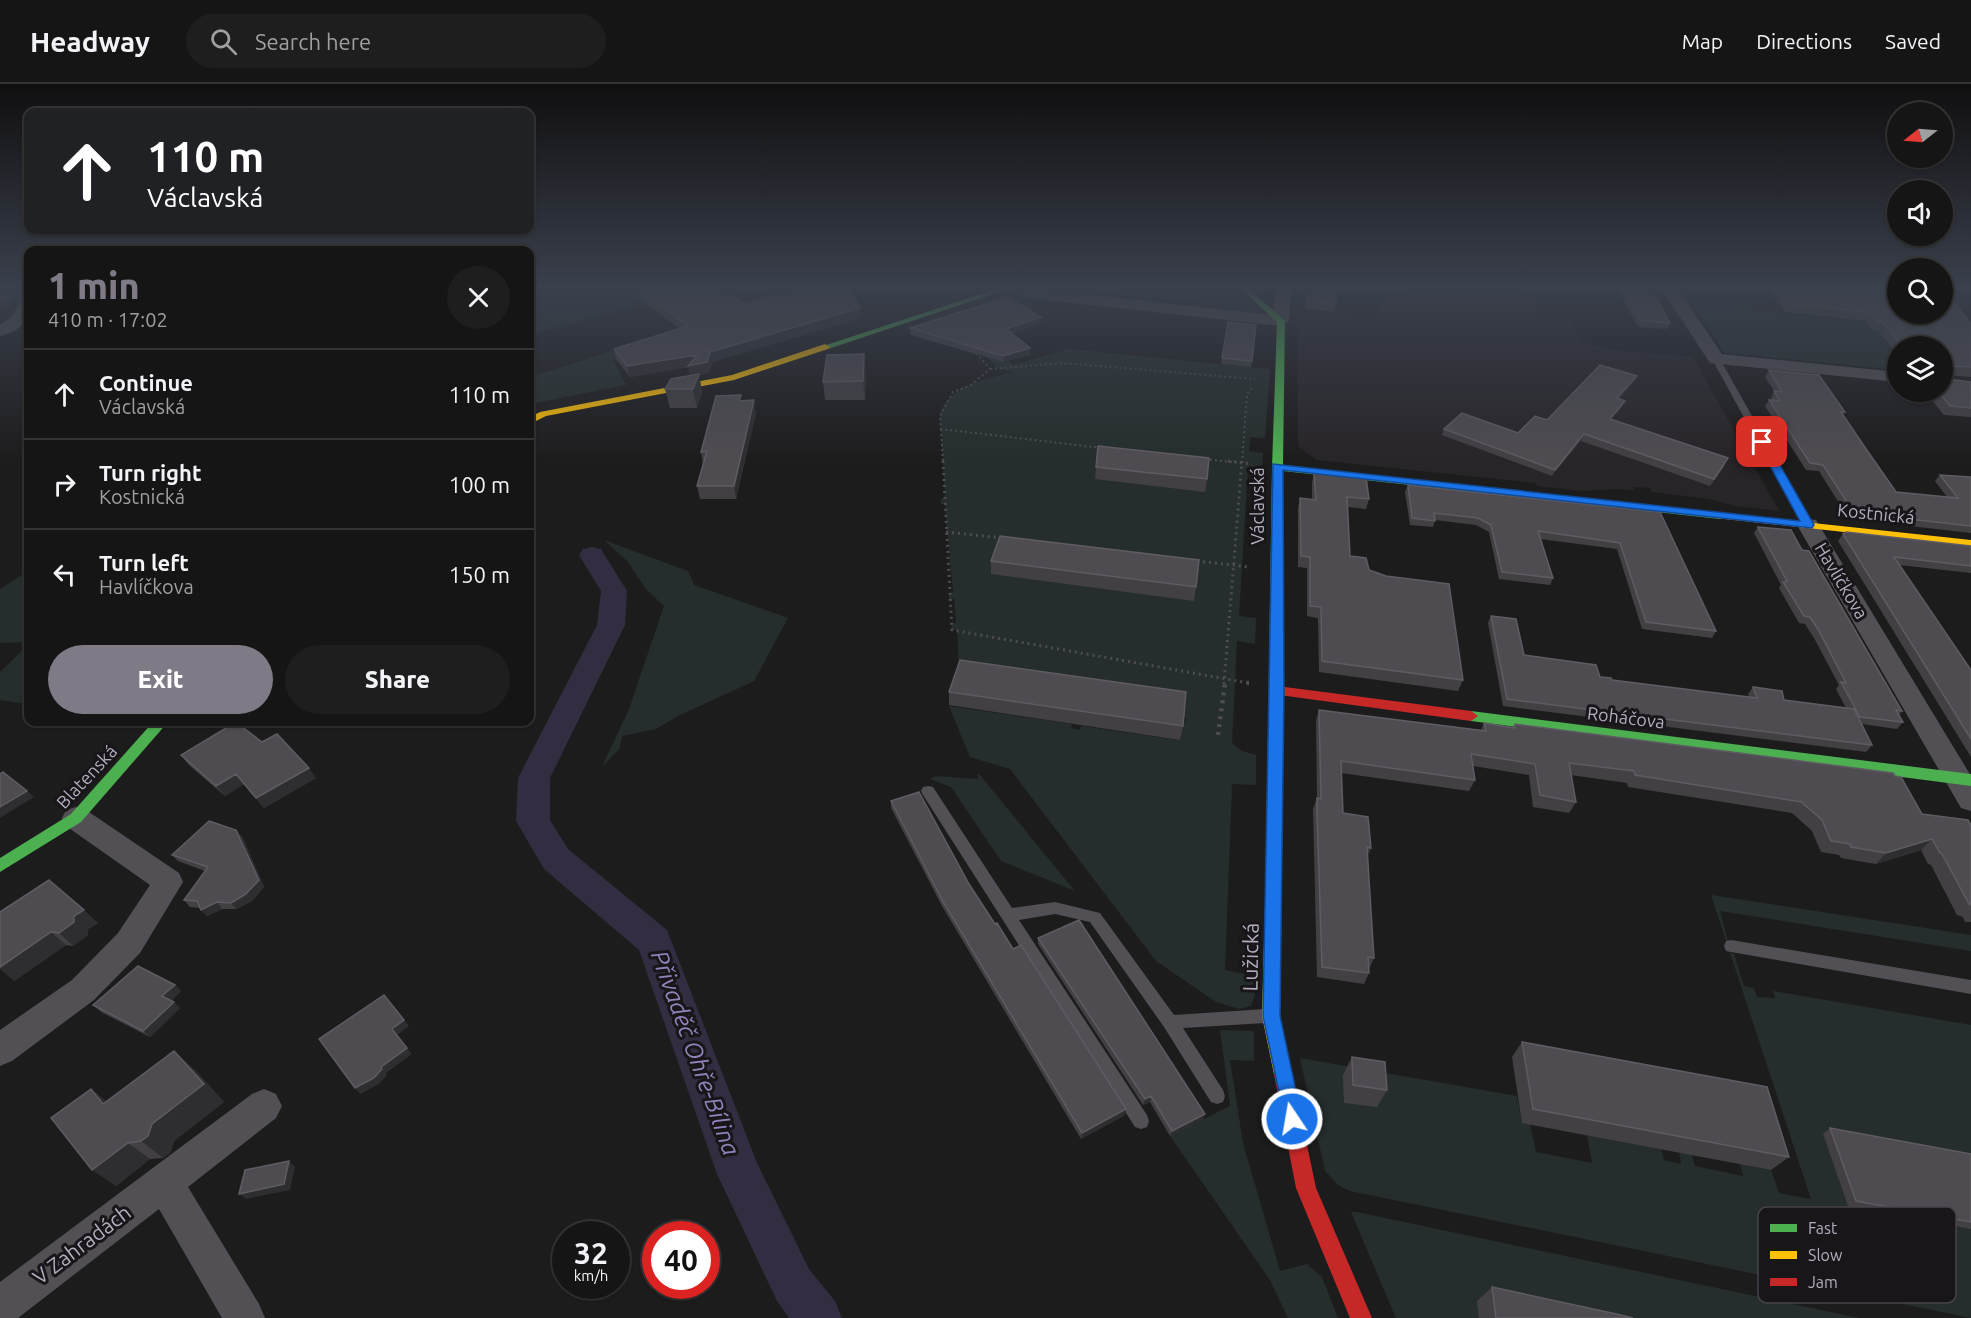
<!DOCTYPE html>
<meta charset="utf-8">
<style>
:root{--surface:#161516;--page:#1f1e1f;--text:#f1f3f6;--muted:#9e9fa1;--line:#353435;--accent:#807a86}
body{margin:0;font-family:Ubuntu,sans-serif;background:var(--page);color:var(--text);height:100vh;display:flex;flex-direction:column;font-size:22px;white-space:nowrap}
*{box-sizing:border-box;margin:0}
p{font-size:20px;color:var(--muted)}
.icon{flex:none;width:33px;height:33px;fill:none;stroke:currentColor;stroke-width:2;stroke-linecap:round;stroke-linejoin:round}
.map{position:relative;flex:1;overflow:hidden}
.drawer{position:absolute;left:24px;top:162px;width:510px;height:480px;display:flex;flex-direction:column;background:var(--surface);border-radius:12px;box-shadow:0 2px 4px #0004,0 0 0 2px var(--line)}
.drawer>*{flex:none}
.banner{position:absolute;left:24px;top:24px;width:510px;height:126px;border-radius:12px;box-shadow:0 2px 4px #0004,0 0 0 2px var(--line);background:#202124;color:#fff;overflow:hidden}
.needle{width:39px;rotate:253deg}
.buttons{position:absolute;left:1887px;top:18px;display:grid;gap:12px}
.buttons a{display:grid;place-items:center;width:66px;height:66px;border-radius:50%;background:var(--surface);box-shadow:0 2px 4px #0004,0 0 0 2px var(--line);font-size:30px}
.speed{position:absolute;left:552px;top:1137px;display:flex;gap:12px;font-size:30px;font-weight:700;text-align:center}
.speed>*{display:grid;place-content:center;width:78px;height:78px;border-radius:50%;background:var(--surface);box-shadow:0 2px 4px #0004,0 0 0 2px var(--line);line-height:1}
.speed small{font-size:15px;font-weight:400}
.speed .limit{border:9px solid #d22;background:#fff;color:#111}
.pin{position:absolute;display:grid;place-items:center;width:51px;height:51px;color:#fff;margin:-26px;border-radius:12px;box-shadow:0 3px 9px #0006}
.me{position:absolute;width:66px;margin:-33px;rotate:348deg;stroke-linejoin:round;filter:drop-shadow(0 0 4px #0008)}
.turn{display:flex;align-items:center;gap:21px;height:126px;padding:0 24px;font-size:27px}
.turn .icon{width:78px;height:78px;stroke-width:2.5}
.turn b{display:block;font-size:42px;line-height:51px}
.round{display:grid;place-items:center;flex:none;width:63px;height:63px;border-radius:32px;background:var(--page)}
.headline{display:flex;align-items:center;justify-content:space-between;height:102px;padding:0 24px}
h1{font-size:36px;font-weight:800;line-height:45px;color:var(--accent)}
.primary-button{display:flex;gap:12px;margin-top:auto;padding:12px 24px}
.primary-button a{flex:1;height:69px;border-radius:36px;background:var(--accent);color:#fff;font-size:24px;font-weight:800;line-height:69px;text-align:center}
.primary-button a+a{background:var(--page);color:var(--text)}
ul{padding:0;list-style:none}
li{display:flex;align-items:center;gap:18px;height:90px;padding:0 24px;border-top:2px solid var(--line)}
li div{flex:1}
li b{display:block;font-size:22px}
li em{font-style:normal}
header{display:flex;align-items:center;gap:36px;box-sizing:border-box;height:84px;padding:0 30px;background:var(--surface);border-bottom:2px solid var(--line)}
header strong{font-size:28px}
nav{display:flex;gap:33px;margin-inline-start:auto;font-size:21px}
.search{width:420px;height:54px;background:var(--page);display:flex;align-items:center;gap:15px;box-sizing:border-box;padding:0 21px;border-radius:33px;color:var(--muted);font-size:22px}
.map>svg:first-child{display:block}
</style>
<header>
<strong>Headway</strong>
<div class="search"><svg class="icon" aria-label="search" viewBox="0 0 24 24"><circle cx="10" cy="10" r="6"/><path d="M15 15l6 6"/></svg>Search here</div>
<nav><a>Map</a><a>Directions</a><a>Saved</a></nav>
</header>
<div class="map">
<svg width="1971" height="1234" viewBox="0 0 1971 1234">
<rect width="100%" height="100%" fill="#1d1c1d"/>
<!-- built -->
<path fill="#282529" d="M1383 204H1464L1525 210 1532 214 1538 234 1571 237 1582 258 1615 266 1693 273 1779 427 1735 422 1709 415 1652 408 1650 404 1633 403 1634 406 1614 405 1583 407 1537 402 1536 399 1316 376 1298 362 1297 228 1376 236Z"/>
<!-- green -->
<path fill="#252e2d" d="M530 204H681L683 208 530 251Z
M1033 204H1235L1258 225C1249 232 1225 229 1217 221L1071 206 1064 209Z
M1694 220 1971 248 1872 246H1877L1891 264H1887L1897 275V286L1724 269Z
M960 226 969 232 996 267 1013 281 1069 265 1270 285 1265 354 1250 353 1249 367 1263 369 1262 386 1248 384 1239 532 1256 534 1255 560 1237 557 1232 659 1242 667 1256 671V701L1232 700 1225 886 1249 891 1257 903 1251 922 1239 925 1216 918 1156 877 1010 685 970 673 949 622 1072 640 1071 644 1080 646 1081 642 1179 656 1181 638 1185 639 1186 634 959 589 957 546H952L951 539H956L954 515H949V509L953 508 945 420H941V415L945 414 940 331C948 300 988 295 1014 288L998 285 959 239 957 230Z
M700 239 613 276 626 301 530 320V293Z
M604 456 688 487 694 501 788 534 754 597 678 632 656 645 622 652 620 664 602 683 629 625 664 522 645 504 628 478Z
M28 487V558L0 559V505Z
M28 561V620L0 616V588Z
M977 690 980 691 1075 807 1001 777 951 703 930 695 936 692 978 695Z
M1711 811 1971 851V867L1720 827 1731 869 1734 870 1744 902 1754 904 1757 913 1775 914 1773 907 1971 941V1234L1350 1107 1338 1101 1325 1087 1300 974 1517 1012 1522 1039 1530 1040 1536 1068 1592 1079 1587 1051 1661 1065 1664 1076 1681 1080 1679 1068 1692 1071 1695 1082 1743 1092 1740 1080 1771 1086 1779 1109 1811 1115Z
M1220 946 1254 947V977L1230 976 1243 1059 1280 1187 1307 1180 1322 1193 1338 1234H1288L1270 1196 1170 1052 1230 1022Z
M1351 1128H1357L1859 1234H1396Z"/>
<g fill="none" stroke-linecap="round" stroke-linejoin="round">
<!-- canal -->
<path fill="#322d40" fill-rule="evenodd" d="M592 463 601 465 627 507 625 541 550 694V736L568 765 667 846 757 1079 809 1185 835 1217 842 1234H789L777 1217 717 1090 639 866 544 785 516 737 518 694 597 541 601 507 579 471 583 465Z"/>
<!-- path-far2 -->
<path stroke="#4e4c50" stroke-width="2" stroke-dasharray="2 3" stroke-linecap="butt" d="M912 204 921 211
M530 210 563 204
M976 269 990 285 971 301 953 308 940 332 941 345 1102 364
M990 285 1063 279 1255 295
M941 345 943 379
M1205 375 1241 379
M1242 379 1247 310 1253 303"/>
<!-- path-far1 -->
<path stroke="#4e4c50" stroke-width="3" stroke-dasharray="2 4" stroke-linecap="butt" d="M943 377 952 546 1249 599
M1228 377 1251 380
M946 448 1002 454
M1197 477 1249 483
M1224 600 1242 377"/>
<!-- path -->
<path stroke="#4e4c50" stroke-width="4.5" stroke-dasharray="3 5" stroke-linecap="butt" d="M1247 599H1249
M1218 651 1225 599"/>
<!-- lane -->
<path fill="#535055" fill-rule="evenodd" d="M1713 273 1720 275 1813 441 1812 443 1808 444 1803 441 1712 275Z
M928 702 933 703 1012 824 1055 818 1100 829 1174 931 1265 925 1270 927 1273 932 1270 937 1265 939 1183 944 1223 1006 1225 1012 1223 1018 1217 1020 1211 1018 1164 943 1090 838 1055 830 1019 836 1147 1031 1149 1037 1147 1043 1141 1045 1135 1043 923 711 921 707 923 703Z
M1731 856 1971 896V910L1731 868 1726 867 1724 862 1726 857Z"/>
<!-- street -->
<path fill="#535055" fill-rule="evenodd" d="M1006 204H1028L1273 231 1275 204H1291L1289 237 1281 242 1028 214 1008 207Z
M1661 204H1677L1722 270 1898 288V298L1710 279Z
M28 212C30 236 24 246 0 252V240L11 234 22 214Z
M1808 435 1816 436 1819 441 1971 692V727L1961 724 1797 441 1800 436Z
M76 723 86 726 179 789 183 798 140 869 94 916 12 977 0 982V946L72 896 118 849 150 801 66 742 62 734 66 726Z
M264 1005 276 1010 282 1022 276 1034 188 1103 259 1220 265 1234H222L159 1125 18 1234H0V1198L252 1010Z"/>
<!-- fast -->
<path fill="#4caf50" fill-rule="evenodd" d="M1000 204H1011L828 265 820 263Z
M1240 204H1248L1285 237 1283 381 1720 429 1726 432 1720 435 1283 387 1282 784 1280 789 1274 790 1268 789 1266 784 1272 383 1277 238Z
M1471 627 1971 690V702L1471 637 1464 632Z
M153 638H168L81 738 0 788V774L71 730Z"/>
<!-- slow -->
<path fill="#ffc107" fill-rule="evenodd" d="M825 260 830 263 828 265 734 296 546 332 530 340V333L540 328 732 291Z
M1720 429 1971 456V462L1716 434 1714 432Z
M1274 778 1280 779 1282 784 1280 932 1292 990 1289 996 1283 999 1277 996 1274 990 1262 932 1266 784 1268 779Z"/>
<!-- jam -->
<path fill="#c62828" fill-rule="evenodd" d="M1277 602 1471 627 1478 632 1471 637 1272 610 1270 607Z
M1283 981 1289 984 1292 990 1316 1104 1372 1234H1350L1296 1104 1274 990 1277 984Z"/>
</g>
<!-- wall -->
<path fill="#434044" d="M634 204H718L743 220 861 234 712 278 709 289 699 291 702 308 697 324H670L665 305 690 292 688 283 630 293 616 275 614 265 680 245 636 213Z
M1305 204H1405L1403 209 1335 206 1336 220 1334 228 1306 225Z
M1524 204H1564L1562 209 1524 206Z
M1617 204H1651L1670 239 1667 245 1638 243Z
M1768 204H1971V208L1943 205 1971 240V293L1946 291 1947 295 1971 298V333L1944 331 1925 308H1942V262H1898V272L1877 246H1872L1865 237 1785 228Z
M1041 233V239L1012 250 1030 271 1003 278 911 251 910 244Z
M1228 238 1252 277 1251 283 1221 280Z
M1769 286 1845 328 1843 331 1862 359 1896 408 1947 413 1935 397 1940 391 1971 393V449L1849 435 1819 387 1806 386 1765 322 1769 316H1772L1771 314 1774 307 1765 293Z
M866 288 865 316H825L823 298Z
M1637 292 1634 298 1620 315 1622 323 1611 335 1725 381 1710 402 1581 357 1552 392 1442 351 1444 345 1518 349Z
M742 316 756 329 736 415H700L697 402 703 380 701 368Z
M1098 362 1207 395 1205 408 1095 395Z
M1314 389 1369 415 1366 425 1348 423 1350 472 1369 486 1463 596 1458 607 1319 588 1318 534 1307 532V484L1298 483V424L1300 414 1312 415V399Z
M1408 401 1660 428 1716 547 1712 554 1642 545 1617 465 1540 455 1553 494 1550 501 1499 495 1489 448 1476 441 1435 436 1433 443 1410 441 1405 408Z
M1758 443 1802 466 1902 627 1899 631 1903 638 1897 645 1862 640 1872 661 1866 668 1503 622 1488 539 1491 532 1524 571 1612 596 1749 613 1748 610 1753 603 1784 616 1846 624 1836 605 1839 601 1814 554 1805 540 1799 539 1779 504 1781 501 1754 449Z
M1843 450 1971 462V489L1899 481 1971 586V673L1838 457Z
M991 477 1196 503 1194 517 991 490Z
M949 608 1183 642 1180 656 949 621Z
M1319 626 1481 646 1484 639 1513 643 1515 640 1895 692 1922 730 1971 741V838H1965L1963 833 1957 831 1931 781 1928 780 1921 766 1876 780 1841 774 1839 771 1821 768 1812 747 1792 729 1628 703 1627 699 1571 691 1576 718 1569 729 1533 723 1529 691 1473 682 1475 696 1469 707 1341 689 1343 729 1371 764 1367 773 1374 874 1369 885V889L1364 900 1317 893 1313 725 1317 714 1316 637Z
M262 658 316 694 264 724 244 700 225 712 189 681 181 671Z
M891 717 969 800 995 840 1125 1031 1081 1055 942 822 891 724Z
M242 752 264 803 252 817 236 825H222L207 832 200 824 190 823 184 816 205 787 178 777 172 771Z
M0 828 98 839 88 845V851L73 862 66 861 14 897Z
M1038 854 1203 1036 1170 1052 1150 1018 1143 1021 1038 860Z
M175 901 181 907 171 917 180 924 150 953 101 928 93 921Z
M1522 958 1789 1073 1771 1086 1522 1039 1512 973Z
M1352 973 1387 1006 1377 1023 1344 1019 1343 991Z
M194 985 224 1018 174 1057 170 1069 163 1074 150 1075 116 1102 91 1005 107 1018Z
M1830 1044 1971 1070V1145L1848 1122 1823 1050Z
M1492 1203 1633 1234H1479L1477 1217Z"/>
<!-- shaded-wall -->
<path fill="#2e2d2f" d="M11 213 15 219 0 224V217Z
M860 224 861 234 712 278 709 289 699 291 702 308 697 324 688 283 630 293 627 282 710 268Z
M1041 233V239L1006 252V245Z
M1030 264V271L1003 278V272Z
M864 270 866 288 865 316 863 297Z
M1637 292 1634 298 1615 320 1617 314Z
M754 316 756 329 736 415 734 402Z
M1625 317 1622 323 1607 341 1610 335Z
M1584 350 1581 357 1552 392 1555 386Z
M309 684 316 694 264 724 256 714Z
M236 690 244 700 225 712 216 702Z
M27 707 34 713 0 734V723Z
M236 746 242 752 264 803 252 817 236 825 231 819Z
M1932 755 1921 766 1876 780 1886 769Z
M217 818 222 825 207 832 201 826Z
M84 826 98 839 88 845V851L73 862 59 849 74 832Z
M51 848 66 861 14 897 0 885V883Z
M175 901 181 907 169 919 162 912Z
M174 918 180 924 150 953 143 947Z
M404 936 409 942 397 951 392 945Z
M407 964 412 970 386 989 387 991 379 1000 360 1010 355 1004 381 983Z
M174 967 194 985 224 1018 174 1057 170 1069 163 1074 141 1057Z
M91 1005 113 1023 103 1020Z
M1151 1012 1150 1018 1143 1021 1145 1015Z
M1126 1025 1125 1031 1081 1055 1082 1049Z
M1205 1030 1203 1036 1170 1052 1172 1047Z
M128 1059 150 1075 116 1102 92 1086Z
M289 1077 295 1083 290 1106 246 1115 239 1110Z"/>
<!-- building -->
<path fill="#4f4c51" stroke="#5f5b62" stroke-width="1.5" d="M635 204H718L743 220 796 204H848L860 224 710 268 707 278 688 282 697 271 627 282 614 265 688 242Z
M1307 204H1335L1336 220 1307 218Z
M1623 204H1651L1670 239 1640 236Z
M1778 204H1898V230H1942V204L1971 240V283L1948 282 1946 284 1947 295 1971 298V324L1950 322 1939 308H1942V262H1902L1882 237H1878L1870 228 1789 220Z
M0 208 11 213 0 217Z
M1007 213 1041 233 1006 245 1030 264 1003 272 910 244Z
M1228 238 1256 241 1252 277 1222 274Z
M864 270 863 297 823 298 827 271Z
M1600 281 1637 292 1617 314 1625 317 1610 335 1728 374 1714 395 1584 350 1555 386 1444 345 1462 329 1518 349 1535 332 1547 336Z
M1769 286 1819 291 1845 328H1841L1862 359 1896 408 1958 414 1940 391 1971 393V442L1854 429 1823 381 1810 379 1769 316 1780 317 1774 307 1782 308Z
M699 290 693 305H665L671 295Z
M741 311 739 317 754 316 734 402H697L707 367 701 368 716 312Z
M1098 362 1209 374 1207 395 1096 383Z
M1314 389 1366 393 1369 415 1347 413 1350 472 1366 474 1369 486 1386 492 1449 500 1463 596 1322 577 1321 523 1310 522V473L1301 472 1300 414 1316 416Z
M1408 401 1660 428 1716 547 1646 538 1620 459 1538 447 1553 494 1502 488 1491 441 1478 434 1434 429 1435 437 1412 434Z
M1758 443 1791 446 1802 466 1809 467 1902 627 1896 626 1903 638 1860 633 1841 598 1846 599 1819 547 1810 533 1804 532 1783 498 1787 497Z
M1846 448 1971 462V482L1894 473 1971 586V655L1843 450Z
M1000 452 1199 476 1196 503 991 477Z
M1491 532 1516 535 1524 571 1596 581 1600 593 1611 594 1612 596 1757 614 1753 603 1782 607 1784 616 1854 625 1872 661 1507 615Z
M960 576 1186 608 1183 642 949 608Z
M1319 626 1486 647 1484 639 1515 644V640L1893 689 1895 692 1901 693 1922 730 1968 736 1971 741V821L1969 820 1942 770 1940 769 1932 755 1886 769 1851 763 1850 760 1831 757 1822 736 1801 718 1635 691 1634 687 1569 679 1576 718 1540 711 1535 680 1471 670 1475 696 1341 677 1343 729 1368 733 1371 764 1367 763 1374 874 1368 873 1369 889 1322 883 1317 729V714L1321 715Z
M236 638 262 658 277 650 309 684 256 714 236 690 216 702 181 671Z
M3 688 27 707 0 723V690Z
M919 708 969 800 995 840 997 839 1013 865 1021 861 1126 1025 1082 1049 942 816 891 717Z
M209 737 236 746 259 796 246 810 231 819 217 818 201 826 197 817 184 816 208 783 172 771Z
M49 796 84 826 74 832V838L59 849 51 848 0 883V828Z
M1079 836 1205 1030 1172 1047 1151 1012 1145 1015 1038 854Z
M138 882 175 901 162 912 174 918 143 947 93 921Z
M384 911 404 936 392 945 407 964 381 983 382 985 374 994 355 1004 319 955Z
M1522 958 1767 1003 1789 1073 1533 1025Z
M174 967 204 1000 152 1040 148 1052 141 1057 128 1059 92 1086 51 1034 91 1005 103 1020Z
M1352 973 1385 978 1387 1006 1353 1001Z
M1830 1044 1971 1070V1138L1856 1117Z
M289 1077 284 1100 239 1110 245 1086Z
M1492 1203 1621 1231 1633 1234H1496Z"/>
<!-- sky -->
<linearGradient id="sky" x2="0" y2="1"><stop stop-color="#100f10"/><stop offset="0.54" stop-color="#3a404c"/><stop offset="1" stop-color="#3a404c" stop-opacity="0"/></linearGradient>
<rect width="1971" height="376" fill="url(#sky)"/>
<!-- route -->
<path fill="#1a73e8" stroke="#114b97" stroke-width="1.5" d="M1762 355 1767 358 1814 441 1812 444 1283 386 1284 607 1280 932 1302 1035 1299 1042 1292 1044 1286 1042 1263 932 1273 380 1800 437 1757 358Z"/>
<g text-anchor="middle" stroke-width="6" stroke-linejoin="round" paint-order="stroke">
<!-- street labels -->
<g font-size="18" fill="#b5acbe" stroke="#181619">
<text transform="translate(1258 422) rotate(-90)" y="6">Václavská</text>
<text transform="translate(1876 430) rotate(6)" y="6">Kostnická</text>
<text transform="translate(1841 497) rotate(59)" y="6">Havlíčkova</text>
<text transform="translate(1626 634) rotate(7)" y="6">Roháčova</text>
<text transform="translate(87 693) rotate(-47)" y="6">Blatenská</text>
</g>
<!-- near-street labels -->
<g font-size="21" fill="#b5acbe" stroke="#181619">
<text transform="translate(1251 873) rotate(-89)" y="7">Lužická</text>
<text transform="translate(82 1161) rotate(-37)" y="7">V Zahradách</text>
</g>
<!-- near-water labels -->
<g font-size="24" font-style="italic" fill="#9281bb" stroke="#181619">
<text transform="translate(695 969) rotate(70)" y="8">Přivaděč Ohře-Bílina</text>
</g>
</g>
<!-- legend -->
<rect x="1758" y="1123" width="198" height="96" rx="9" fill="#181619" stroke="#47434b" stroke-width="1.5"/>
<rect x="1770" y="1140" width="27" height="8" fill="#4caf50"/>
<rect x="1770" y="1167" width="27" height="8" fill="#ffc107"/>
<rect x="1770" y="1194" width="27" height="8" fill="#c62828"/>
<g font-size="16" fill="#b5acbe">
<text x="1808" y="1150">Fast</text>
<text x="1808" y="1177">Slow</text>
<text x="1808" y="1204">Jam</text>
</g>
</svg>
<div class="buttons">
<a><svg class="needle" viewBox="-14 -14 28 28"><path d="M0-13l5 13h-10z" fill="#e53935"/><path d="M0 13l5-13h-10z" fill="#9e9fa1"/></svg></a>
<a><svg class="icon" aria-label="sound" viewBox="0 0 24 24"><path d="M4 9h4l5-4v14l-5-4H4zM17 9q2 3 0 6"/></svg></a>
<a><svg class="icon" aria-label="search" viewBox="0 0 24 24"><circle cx="10" cy="10" r="6"/><path d="M15 15l6 6"/></svg></a>
<a><svg class="icon" aria-label="layers" viewBox="0 0 24 24"><path d="M12 4l9 5-9 5-9-5zM3 14l9 5 9-5"/></svg></a>
</div>
<div class="speed"><div>32<small>km/h</small></div><div class="limit">40</div></div>
<div class="pin" style="left:1762px;top:358px;background:#d93025"><svg class="icon" aria-label="arrive" viewBox="0 0 24 24"><path d="M6 21V4h12l-3 4 3 4H6"/></svg></div>
<svg class="me" style="left:1292px;top:1035px" viewBox="-20 -20 40 40"><circle r="17" fill="#1a73e8" stroke="#fff" stroke-width="3"/><path d="M0-11L8 9 0 5-8 9z" fill="#fff"/></svg>
<div class="banner">
<div class="turn"><svg class="icon" aria-label="ahead" viewBox="0 0 24 24"><path d="M12 20V5M6 11l6-6 6 6"/></svg><div><b>110 m</b>Václavská</div></div>
</div>
<section class="drawer">
<div class="headline"><div><h1>1 min</h1><p>410 m · 17:02</p></div><a class="round"><svg class="icon" aria-label="close" viewBox="0 0 24 24"><path d="M6 6l12 12M18 6L6 18"/></svg></a></div>
<ul>
<li><svg class="icon" aria-label="ahead" viewBox="0 0 24 24"><path d="M12 20V5M6 11l6-6 6 6"/></svg><div><b>Continue</b><p>Václavská</p></div><em>110 m</em></li>
<li><svg class="icon" aria-label="right" viewBox="0 0 24 24"><path d="M7 20v-9h11M14 6l5 5-5 5"/></svg><div><b>Turn right</b><p>Kostnická</p></div><em>100 m</em></li>
<li><svg class="icon" aria-label="left" viewBox="0 0 24 24"><path d="M17 20v-9H6M10 6l-5 5 5 5"/></svg><div><b>Turn left</b><p>Havlíčkova</p></div><em>150 m</em></li>
</ul>
<div class="primary-button"><a>Exit</a><a>Share</a></div>
</section>
</div>
